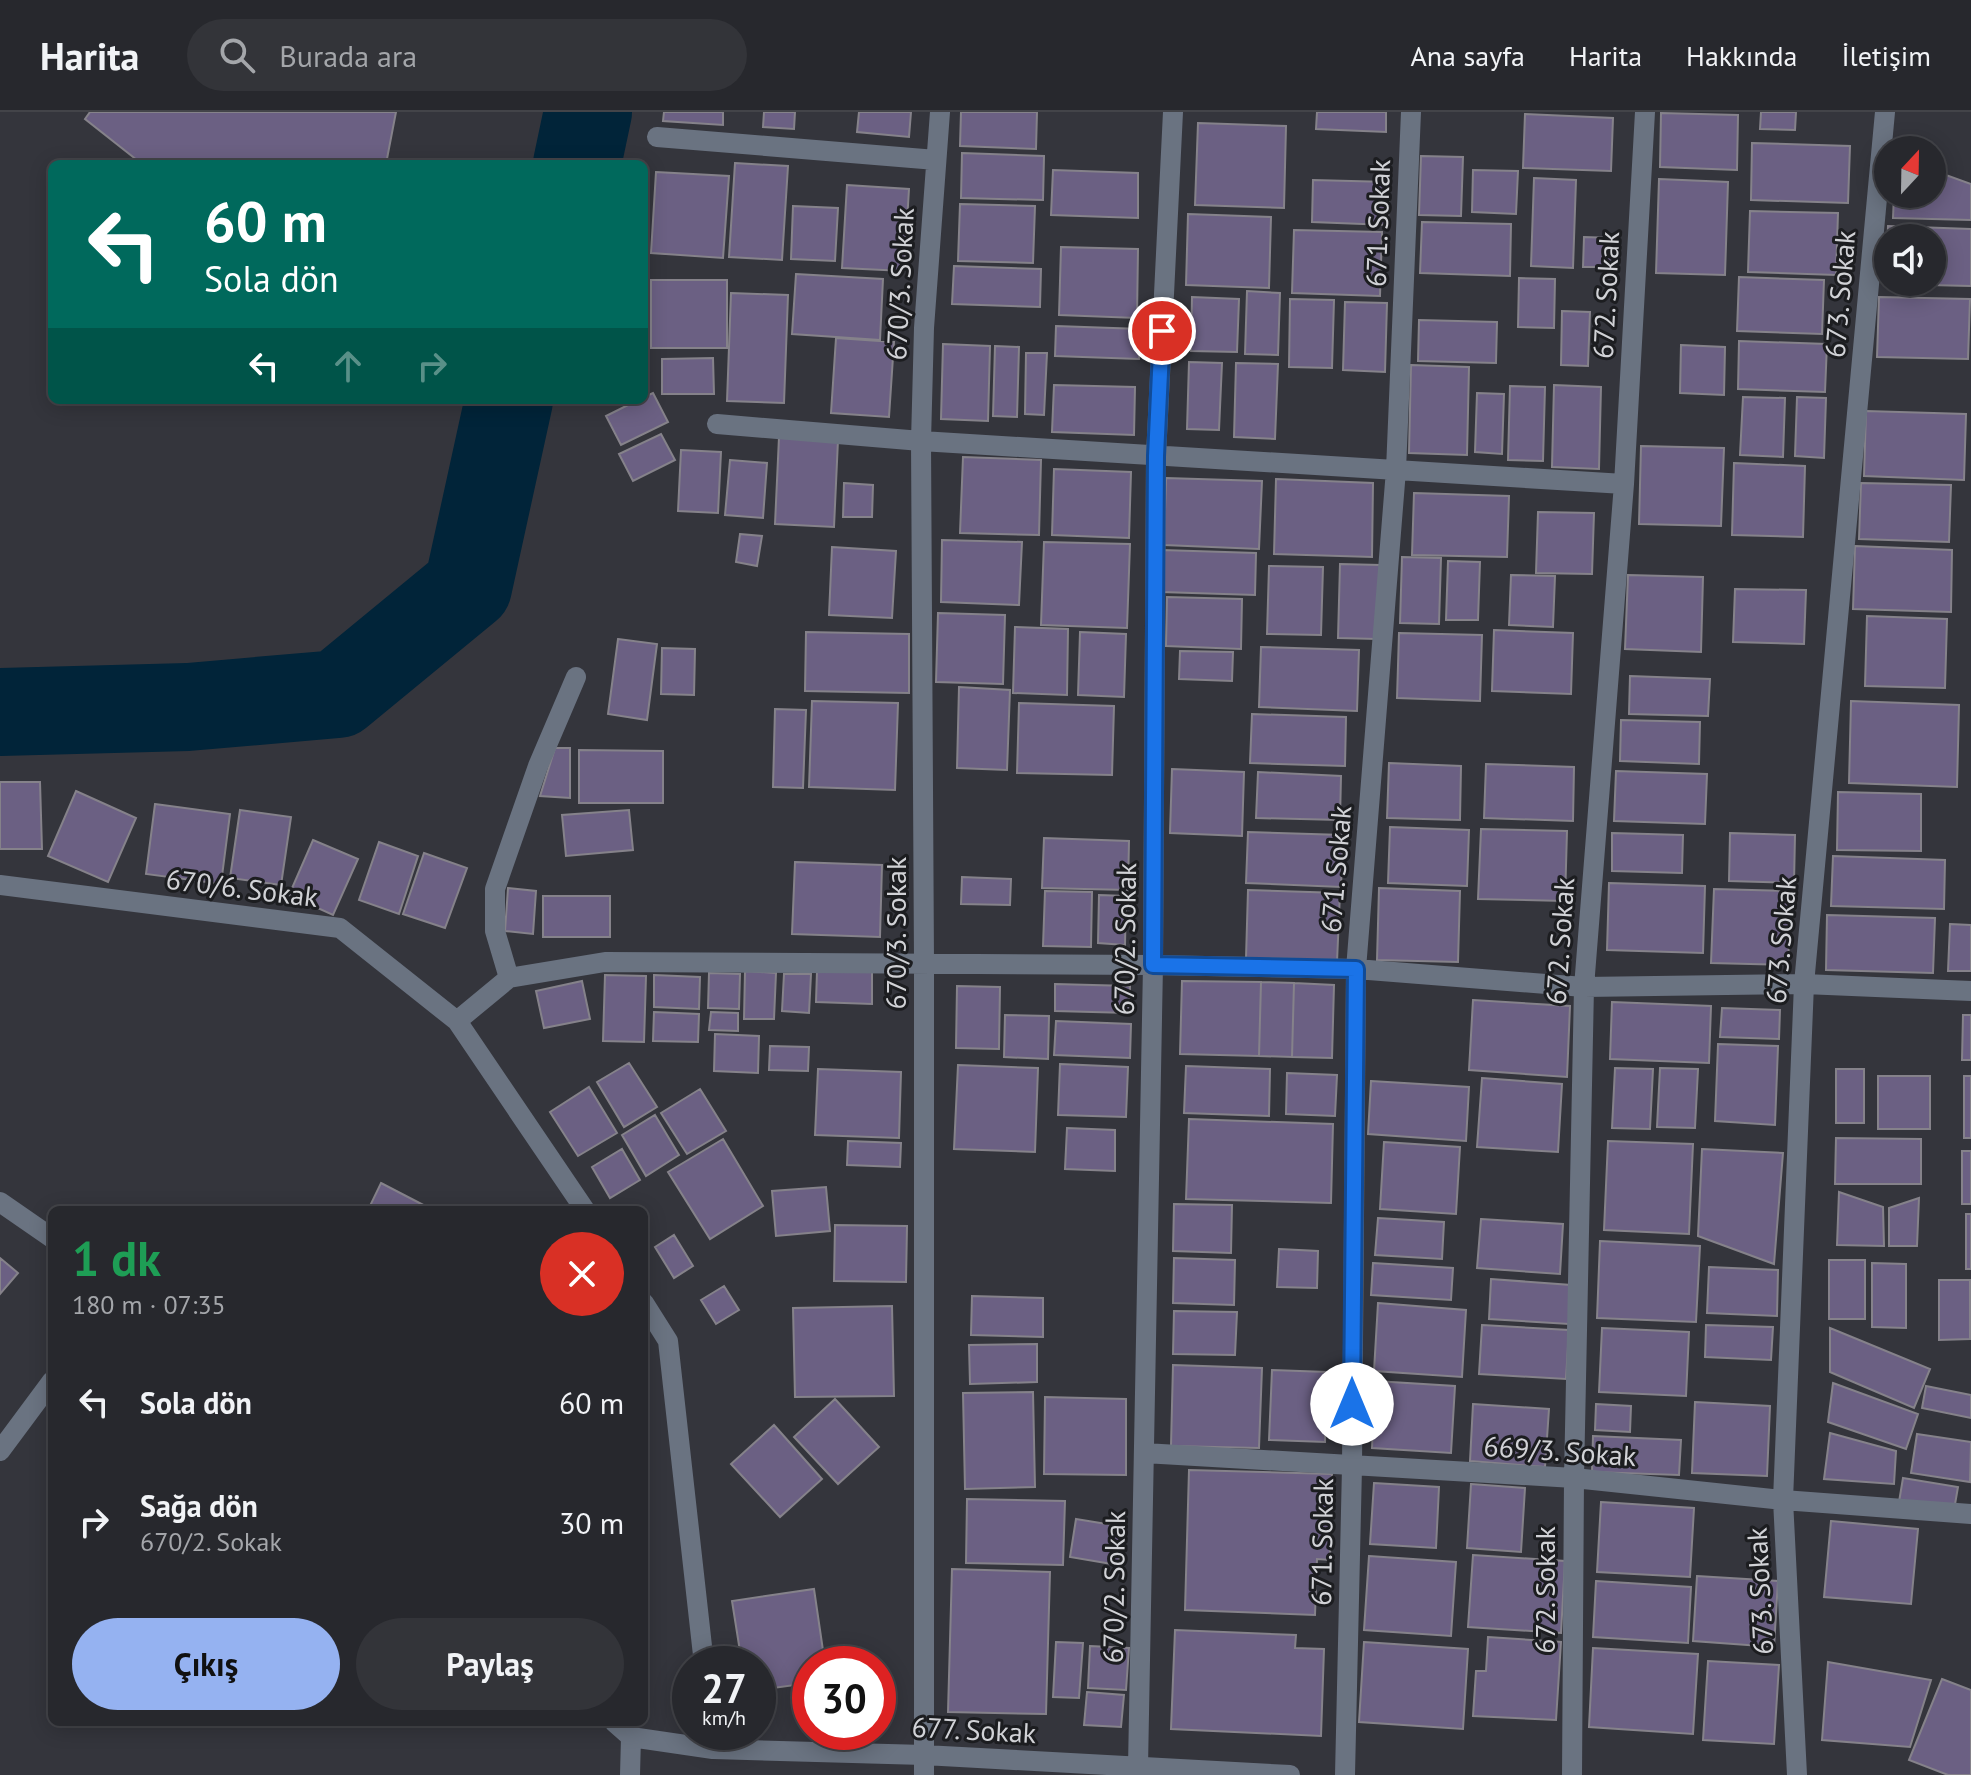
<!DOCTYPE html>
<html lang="tr">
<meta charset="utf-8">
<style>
:root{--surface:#27282d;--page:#333439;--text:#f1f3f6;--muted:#a4a6aa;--line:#434449;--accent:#95b2f1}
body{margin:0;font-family:"PT Sans",sans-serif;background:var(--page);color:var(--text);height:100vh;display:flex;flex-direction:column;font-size:30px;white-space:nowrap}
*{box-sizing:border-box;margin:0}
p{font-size:26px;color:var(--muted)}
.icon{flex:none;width:44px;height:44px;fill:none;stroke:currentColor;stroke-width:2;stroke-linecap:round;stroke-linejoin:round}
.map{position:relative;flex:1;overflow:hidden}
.sheet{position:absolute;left:48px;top:1094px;width:600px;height:520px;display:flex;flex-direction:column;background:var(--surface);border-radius:12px;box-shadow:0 4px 20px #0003,0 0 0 2px var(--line)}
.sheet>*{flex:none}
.banner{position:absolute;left:48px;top:48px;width:600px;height:244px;border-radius:12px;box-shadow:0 4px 20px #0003,0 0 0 2px var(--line);background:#00695c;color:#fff;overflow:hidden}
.needle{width:52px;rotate:22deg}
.fabs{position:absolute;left:1874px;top:24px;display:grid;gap:16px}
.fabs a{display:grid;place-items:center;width:72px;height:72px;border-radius:50%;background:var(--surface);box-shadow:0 4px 20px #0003,0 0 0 2px var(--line);font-size:40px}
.speed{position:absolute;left:672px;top:1534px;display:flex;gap:16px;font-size:40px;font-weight:700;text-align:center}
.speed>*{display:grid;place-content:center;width:104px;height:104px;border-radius:50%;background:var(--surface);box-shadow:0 4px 20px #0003,0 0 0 2px var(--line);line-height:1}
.speed small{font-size:20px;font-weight:400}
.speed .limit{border:12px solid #d22;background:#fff;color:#111}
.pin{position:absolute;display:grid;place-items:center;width:68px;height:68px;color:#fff;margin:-34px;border:4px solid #fff;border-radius:50%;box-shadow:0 2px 8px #0007}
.me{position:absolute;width:88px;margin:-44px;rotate:0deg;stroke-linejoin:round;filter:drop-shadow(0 0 6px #0008)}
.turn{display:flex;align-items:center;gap:28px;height:168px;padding:0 24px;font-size:36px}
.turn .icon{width:104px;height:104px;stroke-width:2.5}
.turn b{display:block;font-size:56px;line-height:68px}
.lanes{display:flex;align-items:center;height:76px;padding:0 24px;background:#0003;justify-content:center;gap:40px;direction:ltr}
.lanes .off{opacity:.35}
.round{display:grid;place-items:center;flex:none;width:84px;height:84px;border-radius:42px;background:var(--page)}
.overview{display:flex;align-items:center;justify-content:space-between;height:136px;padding:0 24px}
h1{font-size:48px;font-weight:700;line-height:60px;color:#1e9e55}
.primary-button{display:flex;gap:16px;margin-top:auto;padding:16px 24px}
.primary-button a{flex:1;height:92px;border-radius:48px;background:var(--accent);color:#111;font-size:32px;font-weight:700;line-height:92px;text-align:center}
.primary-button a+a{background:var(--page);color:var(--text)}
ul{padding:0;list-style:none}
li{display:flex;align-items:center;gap:24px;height:120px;padding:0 24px}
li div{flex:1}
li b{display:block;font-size:30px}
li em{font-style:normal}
header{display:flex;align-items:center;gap:48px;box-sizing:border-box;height:112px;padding:0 40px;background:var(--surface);border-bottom:2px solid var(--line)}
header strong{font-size:38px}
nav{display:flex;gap:44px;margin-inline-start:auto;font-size:28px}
.search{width:560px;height:72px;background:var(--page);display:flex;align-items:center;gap:20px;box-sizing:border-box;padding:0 28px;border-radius:44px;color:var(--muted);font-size:30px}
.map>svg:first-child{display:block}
</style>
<header>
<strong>Harita</strong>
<div class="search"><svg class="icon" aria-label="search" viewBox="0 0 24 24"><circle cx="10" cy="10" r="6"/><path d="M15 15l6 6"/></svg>Burada ara</div>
<nav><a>Ana sayfa</a><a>Harita</a><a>Hakkında</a><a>İletişim</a></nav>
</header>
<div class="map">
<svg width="1971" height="1663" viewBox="0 0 1971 1663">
<rect width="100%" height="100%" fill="#34353c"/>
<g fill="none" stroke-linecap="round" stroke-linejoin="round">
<!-- river -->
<path stroke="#012439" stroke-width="88" d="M577 52 588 0
M0 600 188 595 338 582 468 475 509 288"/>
</g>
<!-- building -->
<path fill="#6b6083" stroke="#85828a" stroke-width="2" fill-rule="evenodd" d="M90 0H396L386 52H142L85 7Z
M664 0H723V13L663 9Z
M764 0H795L794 17 763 15Z
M859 0H911L909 25 857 20Z
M961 0H1037L1036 37 960 34Z
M1317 0H1386V20L1316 17Z
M1761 0H1796L1795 18 1760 17Z
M1661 1 1738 3 1737 58 1660 55Z
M1525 2 1613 6 1611 59 1523 56Z
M1198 11 1286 14 1284 96 1195 93Z
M1752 31 1850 34 1848 91 1751 88Z
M962 41 1044 44 1043 88 961 86Z
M1421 44 1463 45 1461 104 1419 103Z
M735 51 788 54 782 148 729 145Z
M1053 58 1138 61V106L1051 103Z
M1473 58 1518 59 1516 102 1472 100Z
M1932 58 1971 72V108L1893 106 1894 82H1932Z
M656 60 729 64 723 146 651 141Z
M1534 66 1576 68 1573 156 1531 154Z
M1659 67 1728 70 1725 163 1656 161Z
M1313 68 1389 70 1388 113 1312 110Z
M847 73 909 77 904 159 842 156Z
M960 92 1035 94 1033 151 958 149Z
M793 94 838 96 835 149 791 147Z
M1750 99 1838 101 1836 163 1748 160Z
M1188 102 1271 105 1269 176 1186 173Z
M1422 110 1511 112 1510 164 1420 161Z
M1888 114 1971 117V174L1886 172ZM1888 126H1932V170H1888Z
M1294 118 1382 120 1380 184 1292 181Z
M1584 125 1613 126 1612 155H1583Z
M1061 135 1138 137 1137 206 1059 203Z
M954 154 1041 157 1040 195 952 192Z
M796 162 883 167 880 228 792 222Z
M1739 165 1824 168 1822 222 1737 219Z
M1519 166 1555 167 1554 216 1518 215Z
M651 168H727V236H651Z
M1247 179 1280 181 1278 243 1245 242Z
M731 181 788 183 784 291 727 289Z
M1192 185 1239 187 1237 240 1191 239Z
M1879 185 1970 187 1968 247 1877 245Z
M1290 187 1334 188 1332 256 1289 255Z
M1345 190 1387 191 1385 260 1343 258Z
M1562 199 1590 200 1588 254 1561 253Z
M1419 208 1497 210 1496 251 1418 249Z
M1056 214 1141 217 1139 247 1055 244Z
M836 226 894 230 889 305 831 301Z
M1739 229 1827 232 1825 280 1738 277Z
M943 232 990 234 988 309 941 307Z
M1681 233 1725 235 1724 283 1680 281Z
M995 234 1019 235 1017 305 993 304Z
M1026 241H1047L1044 303 1025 302Z
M713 246 714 282H662V247Z
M1189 250 1222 251 1219 318 1187 317Z
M1236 251 1278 252 1275 327 1234 325Z
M1411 253 1469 255 1467 343 1409 341Z
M1054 273 1135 275 1134 323 1052 320Z
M1554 273 1601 275 1599 357 1552 355Z
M1510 274 1545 275 1543 349 1508 348Z
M653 281 668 310 621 333 606 304 638 288H644V285Z
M1477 281 1504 282 1502 342 1475 340Z
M1743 285 1785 286 1783 345 1740 343Z
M1797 285 1826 286 1824 346 1795 344Z
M1866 299 1966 302 1964 368 1864 364Z
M661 322 675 348 633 369 619 342Z
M779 325 838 328 834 415 775 412Z
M1641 334 1724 336 1721 414 1639 412Z
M681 338 721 340 718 401 678 399Z
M963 345 1041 348 1039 423 960 421Z
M730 348 767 351 763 406 725 403Z
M1734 351 1805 354 1803 425 1732 423Z
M1054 357 1131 360 1129 426 1052 423Z
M1166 366 1262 369 1259 437 1164 433Z
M1276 367 1373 371 1372 445 1274 442Z
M844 371 873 373 872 405H843Z
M1861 371 1951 373 1949 430 1859 427Z
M1414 381 1509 384 1507 445 1412 443Z
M1538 400 1594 401 1592 462 1536 461Z
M740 422 762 424 757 454 736 450Z
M942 428 1022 430 1019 493 941 490Z
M1044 430 1130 432 1127 516 1041 513Z
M1855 434 1952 438 1951 500 1853 497Z
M832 435 896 439 892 506 829 503Z
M1162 438 1256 441 1255 483 1161 480Z
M1402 445 1441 446 1439 512 1400 511Z
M1448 449 1480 450 1478 508H1446Z
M1340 452 1380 453 1377 527 1338 526Z
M1269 454 1323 455 1321 523 1267 522Z
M1511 463 1555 464 1553 515 1509 513Z
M1628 463 1703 465 1701 540 1625 537Z
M1735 477 1806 478 1804 532 1733 530Z
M1167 485 1242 487 1241 537 1166 534Z
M938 501 1005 503 1003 572 936 570Z
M1867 504 1947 507 1945 576 1865 574Z
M1015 515 1068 517 1067 583 1013 581Z
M1494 518 1573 521 1571 582 1492 579Z
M806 520 909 522V581L805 579Z
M1080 520 1126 522 1124 585 1078 583Z
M1399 521 1482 523 1480 589 1397 586Z
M618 527 657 532 647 608 608 602Z
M1261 535 1359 538 1357 599 1259 595Z
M662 536 695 537 694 583 661 582Z
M1180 539 1233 540 1232 569 1179 567Z
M1630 564 1710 567 1708 604 1629 602Z
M959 575 1010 578 1007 658 957 656Z
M812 589 898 591 895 678 809 675Z
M1851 589 1959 593 1957 675 1849 671Z
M1019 591 1114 594 1112 663 1017 661Z
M775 597 806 598 803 676 773 675Z
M1252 602 1346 605 1345 654 1250 651Z
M1621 608 1700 610 1699 652 1620 649Z
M555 636H570V686L540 684Z
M579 638 663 639V691H579Z
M1389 651 1461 654 1460 708 1387 706Z
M1486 652 1574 655 1573 709 1484 706Z
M1172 657 1244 660 1242 724 1170 721Z
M1616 659 1707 662 1705 712 1614 709Z
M1258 660 1341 664 1340 708 1256 706Z
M0 670H40L42 737H0Z
M76 679 136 706 108 770 48 744Z
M1838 680 1921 682V739L1837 738Z
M155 692 230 702 221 772 146 762Z
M240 698 291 705 281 773 230 766Z
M629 698 633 738 566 744 562 703Z
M1390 715 1469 718 1467 774 1388 771Z
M1481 717 1567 719 1565 789 1478 787Z
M1248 720 1343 723 1341 775 1246 771Z
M1612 721 1683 723 1682 761 1612 759Z
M1730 721 1795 723 1794 771 1729 769Z
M1044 726 1129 729 1128 778 1042 776Z
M313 728 358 747 333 803 289 783Z
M379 730 418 744 399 802 359 788Z
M424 741 467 756 445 816 403 802Z
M1833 744 1945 748 1944 797 1831 794Z
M795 750 882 753 880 825 792 822Z
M962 765 1011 767 1010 793 961 792Z
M1609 771 1705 774 1703 841 1607 838Z
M508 776 536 779 533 822 505 819Z
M1379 776 1460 779 1458 850 1377 848Z
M1714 777 1791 779 1788 853 1711 851Z
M1248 778 1340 781 1337 850 1246 846Z
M1045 779 1092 780 1091 835 1043 834Z
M1099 783 1126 784 1125 833 1098 831Z
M543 784H610V825H543Z
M1827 803 1935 806 1933 861 1826 858Z
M1950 812 1971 813V859H1948Z
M745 859 776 861 774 907H744Z
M817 859 872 860V892L816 890Z
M709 861 740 862 739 897 708 896Z
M784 862H811L809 901 782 899Z
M605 863 646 864 644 930 603 929Z
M654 863 700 865 699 897 654 895Z
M582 869 590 907 544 916 536 879Z
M1182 869 1261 870 1259 944 1180 942Z
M1261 870 1294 871 1292 945 1259 944Z
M1294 871 1334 873 1332 946 1292 945Z
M1055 872 1130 874 1129 901 1055 899Z
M957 874 1000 875 999 937 956 936Z
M1473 888 1570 894 1567 965 1469 958Z
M1612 890 1711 894 1709 951 1610 947Z
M1722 896 1780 898 1779 927 1720 925Z
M654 900 699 902 698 930 653 929Z
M711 900 738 901V919L709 918Z
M1005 903 1049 904 1048 947 1004 945Z
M1963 903H1971V948H1962Z
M1056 909 1131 912 1130 946 1054 943Z
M715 922 759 924 758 961 714 959Z
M1718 932 1778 934 1775 1013 1715 1009Z
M770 934 809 935 808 959 769 958Z
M629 951 657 995 624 1015 597 970Z
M1060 952 1128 955 1126 1005 1058 1003Z
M958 953 1038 956 1035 1040 954 1037Z
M1186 954 1270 957 1269 1004 1184 1001Z
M1615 956 1653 957 1650 1017 1612 1016Z
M1660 956 1698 957 1695 1016 1657 1015Z
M818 957 901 960 899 1026 815 1023Z
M1836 957H1864V1011H1836Z
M1287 961 1337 963 1335 1004 1286 1002Z
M1878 964H1930V1017H1878Z
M1964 964H1971V1026H1964Z
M1482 966 1562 972 1558 1040 1477 1035Z
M1371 969 1469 975 1466 1029 1368 1022Z
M589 975 617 1021 578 1044 550 1000Z
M700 977 726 1019 687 1042 661 1001Z
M655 1003 679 1043 646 1064 622 1023Z
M1189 1007 1333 1012 1331 1091 1186 1087Z
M1067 1016 1115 1018V1059L1065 1057Z
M1836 1026 1921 1027V1072H1835Z
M723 1027 763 1094 710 1127 668 1060Z
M848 1029 901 1031 900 1055 847 1053Z
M1608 1029 1693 1032 1689 1122 1604 1118Z
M1384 1030 1460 1035 1456 1102 1380 1097Z
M622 1037 640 1068 610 1086 592 1055Z
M1702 1037 1783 1041 1774 1152 1698 1124Z
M1962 1039H1971V1092H1962Z
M381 1071 433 1098H368Z
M826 1075 830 1119 776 1124 772 1079Z
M1839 1080 1883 1095 1884 1134 1837 1133Z
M1919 1086 1917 1134H1889V1096Z
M1174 1092 1232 1093 1231 1141 1173 1139Z
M1966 1102H1971V1157H1966Z
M1378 1106 1444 1110 1442 1147 1375 1143Z
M1481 1107 1563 1112 1560 1162 1477 1156Z
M835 1113 907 1114 906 1170 834 1169Z
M674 1123 693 1154 674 1166 655 1135Z
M1600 1129 1700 1134 1696 1210 1597 1206Z
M1279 1137 1318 1139 1317 1176 1277 1175Z
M0 1146 18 1161 0 1182Z
M1174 1146 1235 1148 1234 1193 1173 1191Z
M1829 1148H1865V1207H1829Z
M1373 1151 1453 1156 1451 1188 1371 1183Z
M1872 1151 1906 1152V1216L1872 1215Z
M1709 1155 1778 1158 1777 1204 1707 1201Z
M1491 1167 1571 1173 1569 1212 1489 1207Z
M1939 1168H1970V1227L1939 1228Z
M724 1174 739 1198 716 1212 701 1188Z
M972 1184 1043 1186V1225L971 1223Z
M1378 1191 1466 1198 1462 1265 1374 1259Z
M892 1194 894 1284 795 1285 793 1196Z
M1174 1199 1237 1200 1235 1243 1173 1242Z
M1482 1213 1569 1218 1566 1267 1479 1262Z
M1706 1213 1773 1215 1771 1248 1705 1245Z
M1602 1216 1689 1220 1686 1284 1599 1280Z
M1830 1216 1930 1257 1914 1296 1830 1260Z
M1037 1232V1270L970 1272 969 1233Z
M1173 1253 1262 1256 1259 1336 1171 1334Z
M1272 1258 1327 1260 1325 1330 1269 1328Z
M1375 1269 1455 1274 1451 1341 1372 1336Z
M1833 1271 1918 1302 1906 1337 1828 1310Z
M1926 1274 1971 1283V1306L1922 1296Z
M1033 1280 1035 1375 965 1377 963 1281Z
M1045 1285 1126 1287V1363L1044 1362Z
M835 1287 879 1335 838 1372 794 1325Z
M1695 1290 1770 1294 1767 1364 1692 1361Z
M1473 1292 1549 1297 1545 1355 1470 1349Z
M1596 1292 1631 1294 1630 1320 1595 1318Z
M774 1313 822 1367 780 1405 731 1352Z
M1830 1321 1896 1339 1894 1372 1824 1367Z
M1917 1322 1971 1330 1970 1370 1911 1361Z
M1593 1324 1681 1328 1679 1363 1592 1360Z
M1189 1358 1332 1362 1330 1448 1317 1447 1315 1503 1185 1498Z
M1903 1366 1958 1375 1954 1398 1899 1390Z
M1374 1371 1439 1375 1436 1436 1370 1432Z
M1471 1372 1525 1376 1521 1440 1467 1436Z
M967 1387 1065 1389 1063 1453 966 1451Z
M1601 1390 1694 1396 1690 1465 1597 1460Z
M1076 1407 1125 1415 1118 1453 1070 1445Z
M1831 1409 1918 1417 1911 1492 1824 1485Z
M1473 1443 1565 1449 1561 1521 1468 1515Z
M1369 1444 1456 1450 1451 1524 1364 1518Z
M952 1457 1050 1460 1046 1602 948 1600Z
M1697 1464 1778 1469 1774 1535 1693 1529Z
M1596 1469 1691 1475 1688 1531 1593 1525Z
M814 1477 825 1552H810V1571L758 1578V1552H742L732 1489Z
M1175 1518 1296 1523 1295 1536 1324 1537 1321 1624 1171 1617Z
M1488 1525 1561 1530 1556 1608 1473 1604 1476 1559H1486Z
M1056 1530 1083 1531 1079 1586 1053 1585Z
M1364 1530 1468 1537 1463 1617 1359 1610Z
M1090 1534 1129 1536 1126 1578 1088 1576Z
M1593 1536 1698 1542 1693 1622 1589 1615Z
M1708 1549 1779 1553 1774 1632 1703 1628Z
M1828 1550 1931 1568 1910 1635 1822 1628Z
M1942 1567 1971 1578V1663H1948L1909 1648Z
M1087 1580 1124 1583 1121 1615 1084 1613Z"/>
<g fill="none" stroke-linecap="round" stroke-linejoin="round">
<!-- minor -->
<path stroke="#6a7381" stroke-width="20" d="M657 25 936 48
M717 312 921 329 1624 372
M0 773 340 816 457 909 585 1098
M509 866 495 819V777L538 654 576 565
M457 909 509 866 605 850 1153 853 1356 857 1584 875 1804 872 1971 879
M0 1090 52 1126
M644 1191 668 1229 704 1552
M0 1339 52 1269
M1144 1341 1574 1366 1783 1388 1971 1402
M614 1610 631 1625 713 1637 924 1643 1290 1663
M1138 1655 1153 853 1156 344 1173 0
M630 1663 631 1625
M924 1663V851L921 329 924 216 940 0
M1345 1663 1352 1355 1356 857 1396 358 1411 0
M1572 1663 1574 1366 1584 875 1624 372 1645 0
M1797 1663 1783 1388 1804 872 1885 0"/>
</g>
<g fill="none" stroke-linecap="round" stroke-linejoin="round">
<defs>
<path id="route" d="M1162 219 1156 344 1153 853 1356 857 1352 1292"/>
</defs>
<!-- route casing -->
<use href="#route" stroke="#114b97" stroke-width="20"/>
<!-- route -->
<use href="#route" stroke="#1a73e8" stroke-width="14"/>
</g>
<g text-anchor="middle" stroke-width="6" stroke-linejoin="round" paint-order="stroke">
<!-- street labels -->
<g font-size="28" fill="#d1d2d6" stroke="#1c1d20">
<text transform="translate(1378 111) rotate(-88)" y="10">671. Sokak</text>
<text transform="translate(900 172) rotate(-87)" y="10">670/3. Sokak</text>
<text transform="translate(1840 182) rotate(-85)" y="10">673. Sokak</text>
<text transform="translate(1606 183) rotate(-87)" y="10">672. Sokak</text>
<text transform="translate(1336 757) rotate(-85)" y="10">671. Sokak</text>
<text transform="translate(242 776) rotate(7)" y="10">670/6. Sokak</text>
<text transform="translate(896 821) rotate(-90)" y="10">670/3. Sokak</text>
<text transform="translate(1125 827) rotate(-89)" y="10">670/2. Sokak</text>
<text transform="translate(1781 828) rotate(-85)" y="10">673. Sokak</text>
<text transform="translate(1560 829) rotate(-86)" y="10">672. Sokak</text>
<text transform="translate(1560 1339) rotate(4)" y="10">669/3. Sokak</text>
<text transform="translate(1322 1430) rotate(-89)" y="10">671. Sokak</text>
<text transform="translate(1114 1475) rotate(-89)" y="10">670/2. Sokak</text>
<text transform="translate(1545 1478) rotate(-90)" y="10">672. Sokak</text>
<text transform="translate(1760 1479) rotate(-93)" y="10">673. Sokak</text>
<text transform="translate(974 1618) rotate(3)" y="10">677. Sokak</text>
</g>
</g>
</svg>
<div class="fabs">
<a><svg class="needle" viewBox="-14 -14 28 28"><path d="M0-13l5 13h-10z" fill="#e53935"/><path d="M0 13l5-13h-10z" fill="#a4a6aa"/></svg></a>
<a><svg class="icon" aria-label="sound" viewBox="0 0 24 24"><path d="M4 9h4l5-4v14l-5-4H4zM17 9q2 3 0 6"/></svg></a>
</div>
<div class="speed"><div>27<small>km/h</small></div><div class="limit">30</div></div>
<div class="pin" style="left:1162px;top:219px;background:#d93025"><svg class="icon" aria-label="arrive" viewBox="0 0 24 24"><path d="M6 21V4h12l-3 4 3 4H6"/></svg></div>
<svg class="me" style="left:1352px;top:1292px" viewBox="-20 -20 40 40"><circle r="19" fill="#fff"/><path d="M0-13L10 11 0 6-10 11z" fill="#1a73e8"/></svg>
<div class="banner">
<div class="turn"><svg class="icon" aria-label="left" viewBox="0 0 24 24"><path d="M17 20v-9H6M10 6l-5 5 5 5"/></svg><div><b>60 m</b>Sola dön</div></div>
<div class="lanes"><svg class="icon" aria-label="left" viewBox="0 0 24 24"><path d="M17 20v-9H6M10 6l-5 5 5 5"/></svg><svg class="icon off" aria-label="ahead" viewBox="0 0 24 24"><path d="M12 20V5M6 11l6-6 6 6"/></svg><svg class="icon off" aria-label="right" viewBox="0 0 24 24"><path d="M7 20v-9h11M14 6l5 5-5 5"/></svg></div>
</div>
<section class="sheet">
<div class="overview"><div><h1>1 dk</h1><p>180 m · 07:35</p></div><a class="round" style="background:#d93025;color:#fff"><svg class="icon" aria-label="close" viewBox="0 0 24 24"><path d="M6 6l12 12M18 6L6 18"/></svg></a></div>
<ul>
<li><svg class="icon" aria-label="left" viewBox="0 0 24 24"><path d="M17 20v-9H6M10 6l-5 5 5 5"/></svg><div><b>Sola dön</b></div><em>60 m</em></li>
<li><svg class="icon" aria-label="right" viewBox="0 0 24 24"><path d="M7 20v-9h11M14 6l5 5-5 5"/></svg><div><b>Sağa dön</b><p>670/2. Sokak</p></div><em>30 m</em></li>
</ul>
<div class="primary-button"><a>Çıkış</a><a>Paylaş</a></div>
</section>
</div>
